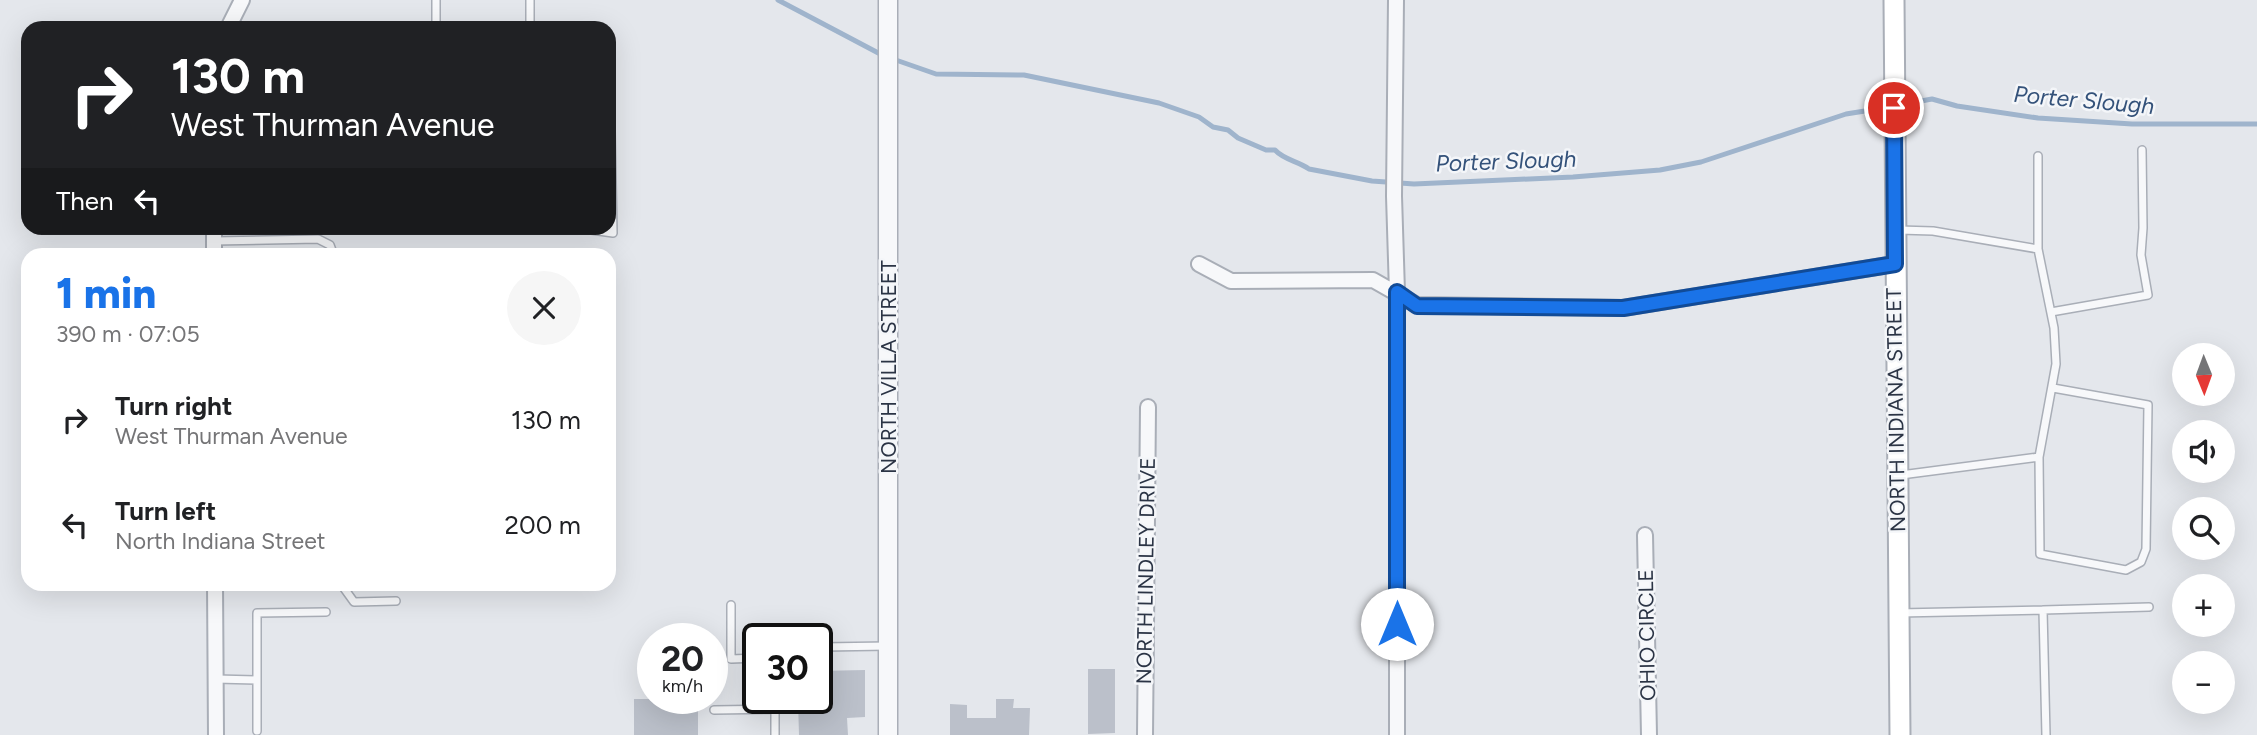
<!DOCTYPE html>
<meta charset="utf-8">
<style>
:root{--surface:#fff;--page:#f6f6f6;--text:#202124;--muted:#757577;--accent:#1a73e8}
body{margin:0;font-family:Figtree,sans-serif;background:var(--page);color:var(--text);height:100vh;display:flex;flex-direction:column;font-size:26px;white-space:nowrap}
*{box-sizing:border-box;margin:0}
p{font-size:23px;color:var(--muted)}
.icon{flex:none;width:38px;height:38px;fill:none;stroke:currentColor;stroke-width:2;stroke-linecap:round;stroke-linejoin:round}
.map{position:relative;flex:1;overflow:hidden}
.drawer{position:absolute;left:21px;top:248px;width:595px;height:343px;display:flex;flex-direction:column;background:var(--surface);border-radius:21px;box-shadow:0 7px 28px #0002}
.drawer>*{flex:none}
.banner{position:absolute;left:21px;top:21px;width:595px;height:214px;border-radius:21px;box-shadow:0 7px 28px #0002;background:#202124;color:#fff;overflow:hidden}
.needle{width:46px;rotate:179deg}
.tools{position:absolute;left:2172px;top:343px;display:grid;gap:14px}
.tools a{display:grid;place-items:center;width:63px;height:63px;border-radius:50%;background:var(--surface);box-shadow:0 7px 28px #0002;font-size:35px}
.speed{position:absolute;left:637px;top:623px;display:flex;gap:14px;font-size:35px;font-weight:700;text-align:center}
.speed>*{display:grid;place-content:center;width:91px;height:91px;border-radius:50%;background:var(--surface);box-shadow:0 7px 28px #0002;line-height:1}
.speed small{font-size:18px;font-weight:400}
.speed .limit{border:4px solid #111;border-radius:10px;background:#fff;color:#111}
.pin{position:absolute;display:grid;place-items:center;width:60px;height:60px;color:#fff;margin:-30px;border:4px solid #fff;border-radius:50%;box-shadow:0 2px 7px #0007}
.me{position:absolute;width:77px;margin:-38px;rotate:0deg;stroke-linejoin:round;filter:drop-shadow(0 0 5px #0008)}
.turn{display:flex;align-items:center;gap:24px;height:147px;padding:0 35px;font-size:32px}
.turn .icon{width:91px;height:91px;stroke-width:2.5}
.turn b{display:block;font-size:49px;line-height:60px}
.then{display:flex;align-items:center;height:66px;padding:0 35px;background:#0003;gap:14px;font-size:26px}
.round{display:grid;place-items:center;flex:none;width:74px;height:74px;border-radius:37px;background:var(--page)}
.overview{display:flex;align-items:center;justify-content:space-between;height:119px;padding:0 35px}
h1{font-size:42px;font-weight:800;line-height:52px;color:var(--accent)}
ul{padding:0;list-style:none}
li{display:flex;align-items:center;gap:21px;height:105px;padding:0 35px}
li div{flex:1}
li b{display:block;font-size:26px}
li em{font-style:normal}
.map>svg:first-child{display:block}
</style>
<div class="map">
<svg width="2257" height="735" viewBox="0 0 2257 735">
<rect width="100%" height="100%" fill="#e4e7ec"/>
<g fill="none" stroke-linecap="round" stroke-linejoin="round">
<!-- stream -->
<path stroke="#9fb4cc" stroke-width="5" d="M778 0 884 56
M893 59 936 74 1024 75 1159 103 1199 117 1213 127 1228 130 1238 138 1266 150H1275C1284 160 1298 161 1309 169L1372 181 1414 184 1573 177 1660 170 1701 162 1846 114 1890 107
M1899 105 1932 99 1957 106 2038 118 2132 124H2257"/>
</g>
<!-- building -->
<path fill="#bbc0ca" d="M1088 669H1115V733L1088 734Z
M865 670V717L847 718 848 735H799L798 701H818L817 671Z
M634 699H698V735H634Z
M996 699H1014L1013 708H1030L1029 735H950V704L967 705V718H996Z"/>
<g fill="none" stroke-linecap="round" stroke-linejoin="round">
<defs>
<path id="service" d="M530 0V28
M436 28V0
M2038 156V249L2054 328 2056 364 2039 457 2040 554 2126 570 2141 562 2146 549 2148 405 2053 388
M577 228 613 233 611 131H609
M1899 230 1933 231 2038 249
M214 241 318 239 330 245 334 256
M2051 312 2148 295 2141 255 2143 228 2142 150
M1901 475 2039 457
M341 584 354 602 396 601
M731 605V659L758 658
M2043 610 2149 607
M1899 613 2043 610 2046 735
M817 651 823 647 888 646
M216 679 257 680
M714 710 775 709
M257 731V613L326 612
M775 735V698"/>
<path id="minor" d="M1396 0 1394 196 1397 292V735
M228 28 242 0
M214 256V228
M1199 264 1231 281 1373 280 1417 305 1623 308 1895 264
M1645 535 1649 735
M215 584 216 735
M1145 735 1148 407"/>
<path id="tertiary" d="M888 0V735"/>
<path id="secondary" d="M1894 0 1900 735"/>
</defs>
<!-- service casing -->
<use href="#service" stroke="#a9aeb7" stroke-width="10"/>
<!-- minor casing -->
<use href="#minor" stroke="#a9aeb7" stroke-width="18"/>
<!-- tertiary casing -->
<use href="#tertiary" stroke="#a9aeb7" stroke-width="21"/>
<!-- secondary casing -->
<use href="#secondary" stroke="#a9aeb7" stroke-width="23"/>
<!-- service -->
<use href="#service" stroke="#f7f8fa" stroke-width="7"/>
<!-- minor -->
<use href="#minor" stroke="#f7f8fa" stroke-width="14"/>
<!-- tertiary -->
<use href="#tertiary" stroke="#f7f8fa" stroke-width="18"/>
<!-- secondary -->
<use href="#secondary" stroke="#fff" stroke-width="19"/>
</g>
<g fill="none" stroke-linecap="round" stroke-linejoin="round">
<defs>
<path id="route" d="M1397 624V292L1417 306 1623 308 1895 264 1894 108"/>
</defs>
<!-- route casing -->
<use href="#route" stroke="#114b97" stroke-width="18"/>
<!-- route -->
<use href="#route" stroke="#1a73e8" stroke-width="12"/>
</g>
<g text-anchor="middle" stroke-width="5" stroke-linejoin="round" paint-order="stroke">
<!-- street labels -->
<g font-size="21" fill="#2b3445" stroke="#f4f6f9">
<text transform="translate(889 367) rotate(-90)" y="7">NORTH VILLA STREET</text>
<text transform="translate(1896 410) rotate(-91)" y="7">NORTH INDIANA STREET</text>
<text transform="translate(1146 571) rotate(-89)" y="7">NORTH LINDLEY DRIVE</text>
<text transform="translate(1647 635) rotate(-91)" y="7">OHIO CIRCLE</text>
</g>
<!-- water labels -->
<g font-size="23" font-style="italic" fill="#34527a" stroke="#f4f6f9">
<text transform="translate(2084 100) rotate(5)" y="8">Porter Slough</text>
<text transform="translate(1506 161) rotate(-2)" y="8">Porter Slough</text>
</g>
</g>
</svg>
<div class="tools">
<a><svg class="needle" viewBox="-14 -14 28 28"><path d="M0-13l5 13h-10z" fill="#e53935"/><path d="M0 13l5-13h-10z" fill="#757577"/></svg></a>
<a><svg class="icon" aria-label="sound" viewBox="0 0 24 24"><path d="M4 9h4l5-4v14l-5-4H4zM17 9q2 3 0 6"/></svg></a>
<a><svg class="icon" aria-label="search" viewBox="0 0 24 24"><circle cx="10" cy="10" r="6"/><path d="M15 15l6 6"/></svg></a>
<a>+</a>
<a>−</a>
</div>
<div class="speed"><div>20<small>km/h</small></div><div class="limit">30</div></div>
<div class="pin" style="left:1894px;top:108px;background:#d93025"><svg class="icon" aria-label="arrive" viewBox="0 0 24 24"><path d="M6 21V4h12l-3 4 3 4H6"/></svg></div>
<svg class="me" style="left:1397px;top:624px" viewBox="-20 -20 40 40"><circle r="19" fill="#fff"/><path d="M0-13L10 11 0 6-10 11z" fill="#1a73e8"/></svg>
<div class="banner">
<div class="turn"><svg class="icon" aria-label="right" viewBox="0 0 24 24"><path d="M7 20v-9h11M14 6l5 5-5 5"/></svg><div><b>130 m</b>West Thurman Avenue</div></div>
<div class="then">Then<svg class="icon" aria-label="left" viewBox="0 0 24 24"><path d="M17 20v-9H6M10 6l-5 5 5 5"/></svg></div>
</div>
<section class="drawer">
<div class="overview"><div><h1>1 min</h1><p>390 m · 07:05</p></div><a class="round"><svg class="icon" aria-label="close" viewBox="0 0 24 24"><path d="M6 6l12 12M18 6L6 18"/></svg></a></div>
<ul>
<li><svg class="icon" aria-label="right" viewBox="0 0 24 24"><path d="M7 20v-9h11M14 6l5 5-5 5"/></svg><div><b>Turn right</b><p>West Thurman Avenue</p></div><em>130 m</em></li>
<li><svg class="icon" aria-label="left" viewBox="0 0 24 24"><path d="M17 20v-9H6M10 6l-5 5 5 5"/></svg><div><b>Turn left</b><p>North Indiana Street</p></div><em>200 m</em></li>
</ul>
</section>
</div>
